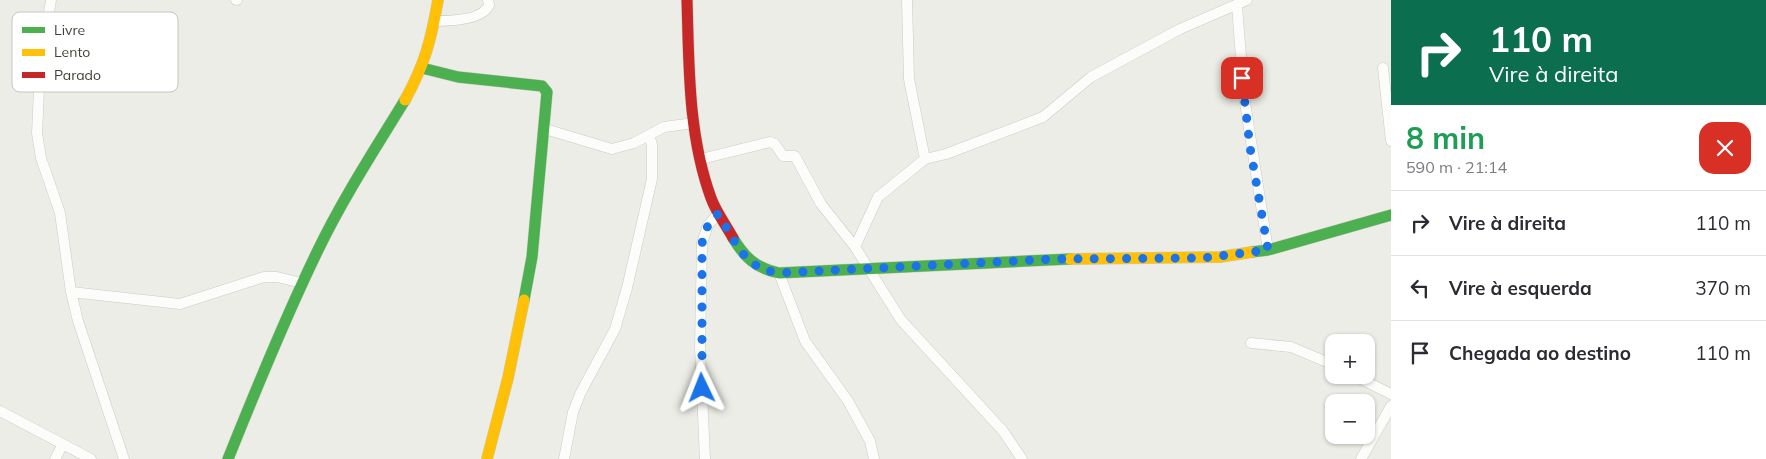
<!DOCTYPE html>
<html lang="pt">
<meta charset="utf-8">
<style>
:root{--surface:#fff;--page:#f2f2f3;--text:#2b2b33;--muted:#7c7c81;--line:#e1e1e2}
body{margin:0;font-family:Mulish,sans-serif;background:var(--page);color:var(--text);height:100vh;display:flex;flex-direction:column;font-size:19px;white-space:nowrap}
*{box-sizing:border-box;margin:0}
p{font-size:16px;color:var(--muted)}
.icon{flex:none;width:28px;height:28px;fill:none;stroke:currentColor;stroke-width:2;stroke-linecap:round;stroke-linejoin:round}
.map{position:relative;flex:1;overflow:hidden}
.drawer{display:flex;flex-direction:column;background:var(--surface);width:375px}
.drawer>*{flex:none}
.banner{background:#0b6e4f;color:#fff;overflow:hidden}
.fabs{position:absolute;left:1325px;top:334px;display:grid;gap:10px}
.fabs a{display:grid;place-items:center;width:50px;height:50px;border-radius:10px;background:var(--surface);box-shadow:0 1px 4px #0004;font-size:25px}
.pin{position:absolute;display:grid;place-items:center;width:42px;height:42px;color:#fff;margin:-21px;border-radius:10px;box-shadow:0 2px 8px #0006}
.me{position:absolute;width:55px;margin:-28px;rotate:358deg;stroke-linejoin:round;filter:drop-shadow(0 0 4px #0008)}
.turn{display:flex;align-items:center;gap:18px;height:105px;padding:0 15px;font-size:22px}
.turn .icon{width:65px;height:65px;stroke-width:2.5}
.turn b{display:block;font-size:35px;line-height:42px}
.round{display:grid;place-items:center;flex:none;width:52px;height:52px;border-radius:15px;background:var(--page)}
.overview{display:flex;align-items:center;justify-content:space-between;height:85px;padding:0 15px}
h1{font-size:30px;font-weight:700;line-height:38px;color:#1e9e55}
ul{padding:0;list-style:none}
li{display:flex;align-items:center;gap:15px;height:65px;padding:0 15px;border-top:1px solid var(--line)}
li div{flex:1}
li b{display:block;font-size:19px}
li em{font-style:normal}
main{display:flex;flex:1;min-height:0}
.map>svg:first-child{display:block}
</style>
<main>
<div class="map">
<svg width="1391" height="459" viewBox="0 0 1391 459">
<rect width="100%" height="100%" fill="#edede7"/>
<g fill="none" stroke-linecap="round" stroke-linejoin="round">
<defs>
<path id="street" d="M51 0 40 68 37 133 41 158 60 213 71 292 78 321 124 459
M236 0H237
M907 0 909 79 925 159
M1237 6 1244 96 1268 250
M435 21C450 21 483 20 489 5L488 0
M1383 68 1391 141
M545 129 612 149 634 143 664 127 694 123
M701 159 770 142 775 144 783 156H795L821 204 855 247 901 320 1003 431 1022 459
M855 247 878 197 925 159 946 154 1043 117 1091 77 1180 29 1247 0
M779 273 805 341 848 401 870 441 874 459
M71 292 180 304 264 277H277L302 283
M1251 343 1291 347 1334 365
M1353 375 1391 394
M0 411 91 459
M55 459 63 444
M564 459 573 412 581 392 615 329 627 288 652 179V145L649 135
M705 459 700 348 702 243 708 225 718 214
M1361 459 1391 406"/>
<path id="fast" d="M422 68 458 77 542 86 547 92 532 257 524 300
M733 238C745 258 756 268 779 273L1070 259
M1252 252 1268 250 1391 215
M228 459C256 389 285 318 318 250 343 198 375 149 405 100"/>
<path id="slow" d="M405 100C425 64 431 40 438 0
M1070 259 1220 257 1252 252
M487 459 508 378 524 300"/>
<path id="jam" d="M687 0C689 66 688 135 711 198 716 212 726 225 733 238"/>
</defs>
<!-- street casing -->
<use href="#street" stroke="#cbcbc5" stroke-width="11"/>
<!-- fast casing -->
<use href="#fast" stroke="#cccbbf" stroke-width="12"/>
<!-- slow casing -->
<use href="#slow" stroke="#cccbbf" stroke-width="12"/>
<!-- jam casing -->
<use href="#jam" stroke="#cccbbf" stroke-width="12"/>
<!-- street -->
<use href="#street" stroke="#fcfcfb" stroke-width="10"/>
<!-- fast -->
<use href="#fast" stroke="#4caf50" stroke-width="11"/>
<!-- slow -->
<use href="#slow" stroke="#ffc107" stroke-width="11"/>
<!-- jam -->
<use href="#jam" stroke="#c62828" stroke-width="11"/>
</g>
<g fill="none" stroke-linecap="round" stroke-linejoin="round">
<!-- route -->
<path stroke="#1a73e8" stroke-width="9" stroke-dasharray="0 16.2" d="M702 388V243L708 225 718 214C737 242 742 268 779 273L1056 259 1203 258 1268 250 1250 147 1242 78"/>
</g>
<!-- legend -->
<rect x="12" y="12" width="166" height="80" rx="8" fill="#fff" stroke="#c6c5c2" stroke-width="1"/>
<rect x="22" y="27" width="23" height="6" fill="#4caf50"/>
<rect x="22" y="49" width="23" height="7" fill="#ffc107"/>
<rect x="22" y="72" width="23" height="6" fill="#c62828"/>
<g font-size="14" fill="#423f35">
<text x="54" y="35">Livre</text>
<text x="54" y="57">Lento</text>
<text x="54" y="80">Parado</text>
</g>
</svg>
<div class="fabs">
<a>+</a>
<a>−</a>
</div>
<div class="pin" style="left:1242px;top:78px;background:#d93025"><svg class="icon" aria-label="arrive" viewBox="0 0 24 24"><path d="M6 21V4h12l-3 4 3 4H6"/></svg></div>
<svg class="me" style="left:702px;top:388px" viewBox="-20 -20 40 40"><path d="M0-17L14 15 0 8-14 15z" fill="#1a73e8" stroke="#fff" stroke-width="4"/></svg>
</div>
<section class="drawer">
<div class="banner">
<div class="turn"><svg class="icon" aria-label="right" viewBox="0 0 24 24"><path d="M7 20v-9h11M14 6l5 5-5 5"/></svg><div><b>110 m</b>Vire à direita</div></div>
</div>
<div class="overview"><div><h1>8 min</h1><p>590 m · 21:14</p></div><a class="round" style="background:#d93025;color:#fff"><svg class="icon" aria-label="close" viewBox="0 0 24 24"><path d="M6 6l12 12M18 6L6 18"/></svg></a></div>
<ul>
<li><svg class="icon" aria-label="right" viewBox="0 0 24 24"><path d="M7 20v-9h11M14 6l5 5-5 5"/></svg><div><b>Vire à direita</b></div><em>110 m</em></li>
<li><svg class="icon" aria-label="left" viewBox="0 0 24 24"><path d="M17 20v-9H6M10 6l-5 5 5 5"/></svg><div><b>Vire à esquerda</b></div><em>370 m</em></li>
<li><svg class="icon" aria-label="arrive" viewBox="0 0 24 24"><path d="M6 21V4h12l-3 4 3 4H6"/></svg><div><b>Chegada ao destino</b></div><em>110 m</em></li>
</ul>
</section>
</main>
